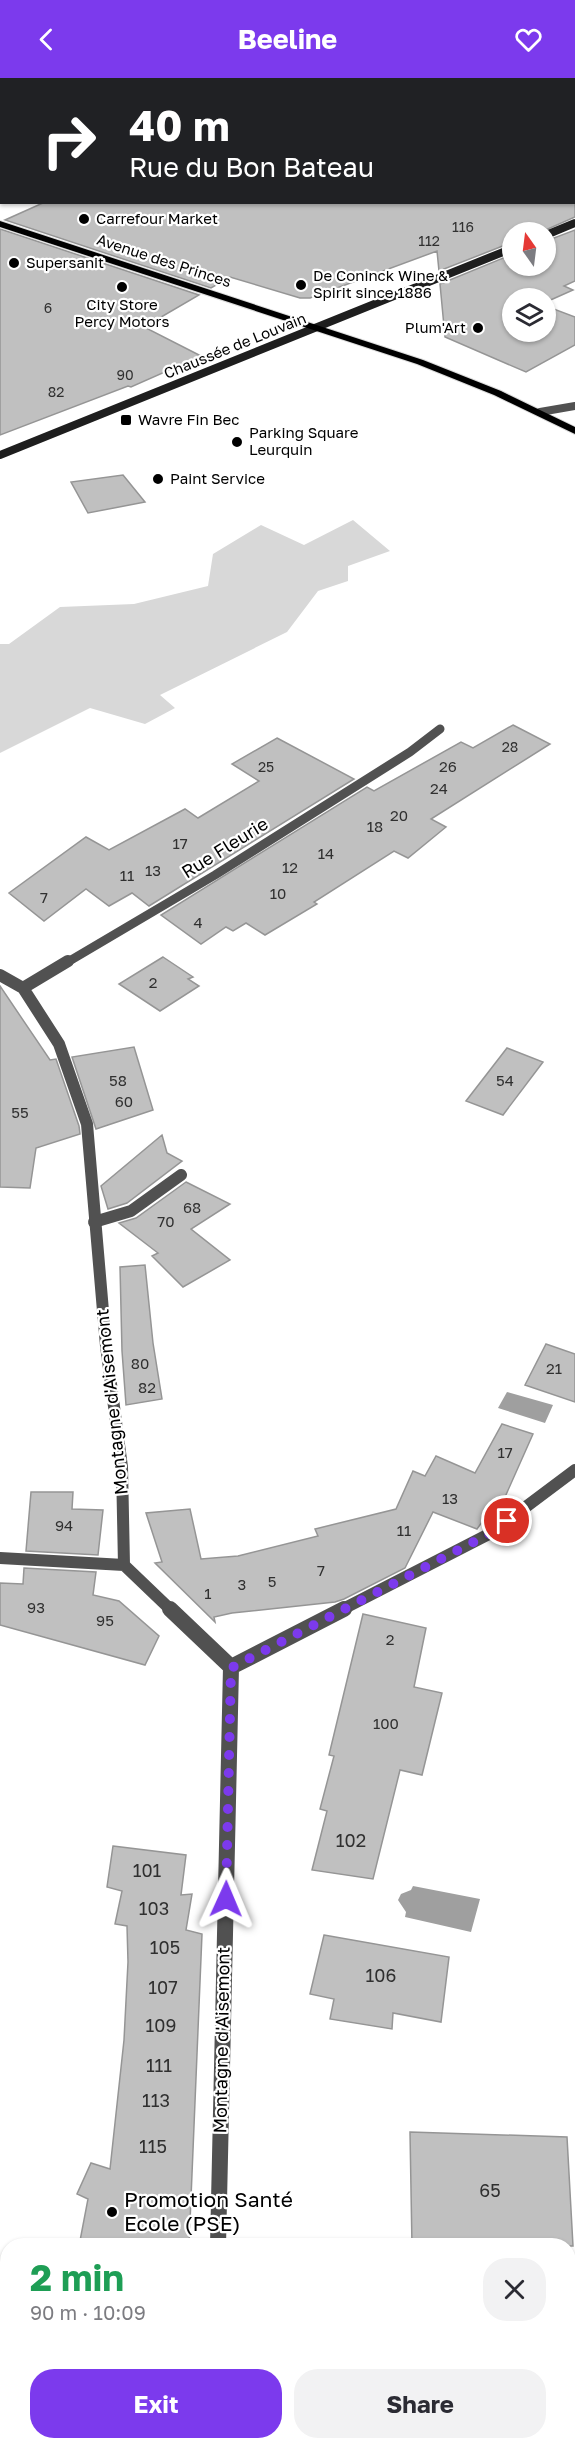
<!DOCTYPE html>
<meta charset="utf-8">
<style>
:root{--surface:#fff;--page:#f2f2f3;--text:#2b2b33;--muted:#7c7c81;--accent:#7c3aed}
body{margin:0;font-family:"Golos Text",sans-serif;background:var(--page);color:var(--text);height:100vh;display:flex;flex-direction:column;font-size:22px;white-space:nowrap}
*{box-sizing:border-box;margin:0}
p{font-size:20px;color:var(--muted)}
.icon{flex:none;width:33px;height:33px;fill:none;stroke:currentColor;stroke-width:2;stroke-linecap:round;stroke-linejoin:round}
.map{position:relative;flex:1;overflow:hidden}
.drawer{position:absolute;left:0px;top:2160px;width:576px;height:212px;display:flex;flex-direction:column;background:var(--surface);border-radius:24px 24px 0 0;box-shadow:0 2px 4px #0004}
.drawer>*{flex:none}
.hud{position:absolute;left:0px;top:0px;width:576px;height:126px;box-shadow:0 2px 4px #0004;background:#202124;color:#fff;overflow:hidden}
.needle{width:39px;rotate:346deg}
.buttons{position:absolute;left:502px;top:144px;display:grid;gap:12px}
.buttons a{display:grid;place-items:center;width:54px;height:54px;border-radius:50%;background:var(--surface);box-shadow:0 2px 4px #0004;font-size:30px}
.pin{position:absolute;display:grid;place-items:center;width:51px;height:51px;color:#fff;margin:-26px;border:3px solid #fff;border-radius:50%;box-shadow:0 2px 6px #0007}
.me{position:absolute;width:66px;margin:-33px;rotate:1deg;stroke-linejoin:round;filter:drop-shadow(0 0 4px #0008)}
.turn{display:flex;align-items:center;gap:21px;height:126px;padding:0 30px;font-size:27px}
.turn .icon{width:78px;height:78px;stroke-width:2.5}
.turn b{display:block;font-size:42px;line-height:51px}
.round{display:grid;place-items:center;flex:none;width:63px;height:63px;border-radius:24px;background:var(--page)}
.headline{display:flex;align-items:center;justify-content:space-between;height:102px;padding:0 30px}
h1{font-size:36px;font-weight:700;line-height:45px;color:#1e9e55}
.action{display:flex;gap:12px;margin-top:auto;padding:12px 30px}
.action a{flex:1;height:69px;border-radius:24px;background:var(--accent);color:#fff;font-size:24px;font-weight:700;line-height:69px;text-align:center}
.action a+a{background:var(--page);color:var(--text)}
header{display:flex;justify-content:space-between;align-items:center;height:78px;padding:0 30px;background:var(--accent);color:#fff;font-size:27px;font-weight:700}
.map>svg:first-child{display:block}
</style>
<header><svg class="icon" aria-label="back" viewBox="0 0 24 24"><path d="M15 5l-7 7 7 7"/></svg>Beeline<svg class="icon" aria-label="heart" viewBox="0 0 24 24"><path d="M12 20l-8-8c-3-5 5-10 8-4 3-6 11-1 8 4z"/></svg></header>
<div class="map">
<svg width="575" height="2371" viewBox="0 0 575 2371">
<rect width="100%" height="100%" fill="#fff"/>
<!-- green -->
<path fill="#d8d8d8" d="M353 442 390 473 348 488V503L318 513 287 554 160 617 175 630 145 646 90 630 0 675V566H9L60 529 134 526 208 508 213 476 261 447 304 467Z"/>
<!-- water -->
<path fill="#9f9f9f" d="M507 1314 553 1327 545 1345 498 1330Z
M413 1808 480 1821 471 1854 405 1839 406 1834 398 1822 401 1816 411 1812Z"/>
<!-- building -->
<path fill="#c0c0c0" stroke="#959595" stroke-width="1.5" d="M45 124H575V139L541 154H513V164L439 193 437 173 310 220H300L230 199 211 210 5 142Z
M0 151 199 217 144 249 201 278 131 309 128 308 0 357Z
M575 152V203L564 208 573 212 546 224V220H513V254H546V228L575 239V267L526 294 445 259 440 206 513 176V188H546V163Z
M123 397 145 424 88 435 71 404Z
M513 647 550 666 431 741 446 749 408 780 394 773 314 824 317 826 265 857 246 845 233 853 226 849 201 866 161 837 367 709 374 713 461 664 473 670Z
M277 660 354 701 149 828 132 815 109 828 86 811 44 843 9 815 86 759 109 772 185 731 198 740 259 703 232 686Z
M163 879 193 899 188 901 199 908 160 933 119 906Z
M0 908 50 982 56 981 79 1048 80 1056 36 1070 30 1110 0 1109Z
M134 969 153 1032 96 1051 72 979Z
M507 970 543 984 503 1037 466 1023Z
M162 1057 167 1075 182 1083 127 1125 108 1131 101 1108Z
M186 1104 230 1126 191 1151 230 1182 183 1209 152 1178 158 1175 119 1145 136 1140Z
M145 1187 153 1265 162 1321 126 1327 122 1273 120 1189Z
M546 1266 575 1276V1324L525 1307Z
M502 1346 533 1356 501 1428 495 1426 477 1451 433 1434 405 1490 344 1521 335 1524 232 1535 214 1539 215 1544 155 1485 162 1484 146 1435 190 1431 201 1481 238 1478 318 1458 315 1451 396 1431 413 1393 425 1398 436 1378 475 1395Z
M31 1414H73L72 1431 103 1432 98 1477 26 1473Z
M24 1490 96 1494 93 1517 119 1523 159 1558 145 1587 0 1547V1505L23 1506Z
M363 1536 426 1550 414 1609 442 1615 422 1697 400 1692 373 1801 312 1792 327 1733 320 1731 334 1678 329 1677Z
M113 1768 186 1777 181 1817 192 1816 186 1852 202 1856 189 2168H79L88 2121 77 2116 91 2085 110 2091 124 1962 128 1884 127 1848 115 1846 122 1813 107 1809Z
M324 1857 449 1879 441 1944 393 1935 392 1951 330 1941 334 1921 310 1916Z
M410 2054 567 2059 573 2168H412Z"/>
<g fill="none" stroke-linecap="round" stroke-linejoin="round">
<defs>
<path id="primary" d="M0 143 423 282 501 313 575 349V356L494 317 417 286 0 149Z"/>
</defs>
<!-- primary casing -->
<use href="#primary" stroke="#dbdbdb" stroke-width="2"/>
<!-- lane -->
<path stroke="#515151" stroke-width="12" d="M94 1144 131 1133 181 1097"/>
<!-- street-far3 -->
<path stroke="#515151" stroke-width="8" d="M540 334 575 328"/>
<!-- street-far2 -->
<path stroke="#515151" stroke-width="9" d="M66 885 215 797 410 674 440 651"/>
<!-- street-far1 -->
<path stroke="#515151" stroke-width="12" d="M0 897 23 910 59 966 87 1046 106 1268 122 1389 124 1487 171 1532
M23 910 68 883
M0 1480 124 1487
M341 1532 491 1455 575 1392"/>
<!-- street -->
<path stroke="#515151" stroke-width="16" d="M170 1531 231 1589 218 2168
M231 1589 344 1531
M273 2364 277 2371"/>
<!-- secondary -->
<path stroke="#1e1e1e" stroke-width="8" d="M546 157 575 145
M0 377 513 170"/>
<!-- primary -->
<use href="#primary" fill="#000" fill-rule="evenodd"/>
</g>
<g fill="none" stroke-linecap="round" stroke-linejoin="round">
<!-- route -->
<path stroke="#7c3aed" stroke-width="10" stroke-dasharray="0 18" d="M226 1821 231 1590 491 1455 507 1443"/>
</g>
<!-- markers -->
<g fill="#000" stroke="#fff" stroke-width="2">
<circle cx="84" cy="141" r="6"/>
<circle cx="14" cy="185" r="6"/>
<circle cx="301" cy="207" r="6"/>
<circle cx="122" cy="209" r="6"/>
<circle cx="478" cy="250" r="6"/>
<rect x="120" y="336" width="12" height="12" rx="3"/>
<circle cx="237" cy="364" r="6"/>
<circle cx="158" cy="401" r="6"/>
<circle cx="112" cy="2134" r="6"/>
</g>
<g text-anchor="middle" stroke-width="4.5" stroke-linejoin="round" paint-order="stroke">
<!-- far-number labels -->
<g font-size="14" fill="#303030">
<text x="463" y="154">116</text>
<text x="429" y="168">112</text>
<text x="48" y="235">6</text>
<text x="125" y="302">90</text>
<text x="56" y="319">82</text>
<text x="510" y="674">28</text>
<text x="266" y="694">25</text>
</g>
<!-- far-poi labels -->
<g font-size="15" fill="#000" stroke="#fff" text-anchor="start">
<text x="96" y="146">Carrefour Market</text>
<text x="26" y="190">Supersanit</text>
<text x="313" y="203">De Coninck Wine &amp;<tspan x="313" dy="17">Spirit since 1886</tspan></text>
<text x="122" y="232" text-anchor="middle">City Store<tspan x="122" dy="17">Percy Motors</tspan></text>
<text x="466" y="255" text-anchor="end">Plum'Art</text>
<text x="138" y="347">Wavre Fin Bec</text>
<text x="249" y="360">Parking Square<tspan x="249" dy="17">Leurquin</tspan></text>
<text x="170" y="406">Paint Service</text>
</g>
<!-- far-street labels -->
<g font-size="15" fill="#000" stroke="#fff">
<text transform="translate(164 183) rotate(18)" y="5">Avenue des Princes</text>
<text transform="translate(235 268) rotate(-22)" y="5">Chaussée de Louvain</text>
</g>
<!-- number labels -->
<g font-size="15" fill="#303030">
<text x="448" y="694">26</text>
<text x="439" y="716">24</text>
<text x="399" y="743">20</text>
<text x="375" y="754">18</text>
<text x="180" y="771">17</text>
<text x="326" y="781">14</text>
<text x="290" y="795">12</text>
<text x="153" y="798">13</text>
<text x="127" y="803">11</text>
<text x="278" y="821">10</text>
<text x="44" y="825">7</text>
<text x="198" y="850">4</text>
<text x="153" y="910">2</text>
<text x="118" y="1008">58</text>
<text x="505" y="1008">54</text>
<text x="124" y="1029">60</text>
<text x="20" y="1040">55</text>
<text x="192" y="1135">68</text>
<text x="166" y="1149">70</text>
<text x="140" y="1291">80</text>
<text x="554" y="1296">21</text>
<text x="147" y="1315">82</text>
<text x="505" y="1380">17</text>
<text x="450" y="1426">13</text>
<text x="64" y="1453">94</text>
<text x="404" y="1458">11</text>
<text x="321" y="1498">7</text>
<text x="272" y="1509">5</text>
<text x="242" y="1512">3</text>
<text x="208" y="1521">1</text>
<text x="36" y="1535">93</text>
<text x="105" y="1548">95</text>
<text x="390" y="1567">2</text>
<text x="386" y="1651">100</text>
</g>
<!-- street labels -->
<g font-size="18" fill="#000" stroke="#fff">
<text transform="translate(225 770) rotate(-32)" y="6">Rue Fleurie</text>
<text transform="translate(112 1324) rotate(-96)" y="6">Montagne d'Aisemont</text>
<text transform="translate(222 1962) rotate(-89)" y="6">Montagne d'Aisemont</text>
</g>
<!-- near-number labels -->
<g font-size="18" fill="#303030">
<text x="351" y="1769">102</text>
<text x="147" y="1799">101</text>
<text x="154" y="1837">103</text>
<text x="165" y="1876">105</text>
<text x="381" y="1904">106</text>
<text x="163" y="1916">107</text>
<text x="161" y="1954">109</text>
<text x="159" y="1994">111</text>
<text x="156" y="2029">113</text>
<text x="153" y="2075">115</text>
<text x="490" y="2119">65</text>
</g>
<!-- near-poi labels -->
<g font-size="21" fill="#000" stroke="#fff" text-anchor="start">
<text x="124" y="2129">Promotion Santé<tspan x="124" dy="24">Ecole (PSE)</tspan></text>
</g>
</g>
</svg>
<div class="buttons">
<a><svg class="needle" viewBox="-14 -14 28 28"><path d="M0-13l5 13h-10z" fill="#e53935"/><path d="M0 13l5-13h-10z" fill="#7c7c81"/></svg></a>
<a><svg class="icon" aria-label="layers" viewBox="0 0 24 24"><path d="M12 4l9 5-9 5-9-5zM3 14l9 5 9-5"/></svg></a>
</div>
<div class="pin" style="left:507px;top:1443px;background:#d93025"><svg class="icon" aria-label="arrive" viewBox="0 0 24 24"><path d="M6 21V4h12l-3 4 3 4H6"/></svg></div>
<svg class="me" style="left:226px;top:1821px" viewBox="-20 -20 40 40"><path d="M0-17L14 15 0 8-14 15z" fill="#7c3aed" stroke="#fff" stroke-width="4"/></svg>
<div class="hud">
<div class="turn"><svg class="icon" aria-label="right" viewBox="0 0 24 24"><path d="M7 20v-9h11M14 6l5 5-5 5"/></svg><div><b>40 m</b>Rue du Bon Bateau</div></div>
</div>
<section class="drawer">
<div class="headline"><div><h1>2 min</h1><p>90 m · 10:09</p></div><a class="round"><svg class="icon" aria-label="close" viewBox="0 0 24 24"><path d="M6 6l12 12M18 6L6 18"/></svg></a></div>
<div class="action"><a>Exit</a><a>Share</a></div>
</section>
</div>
